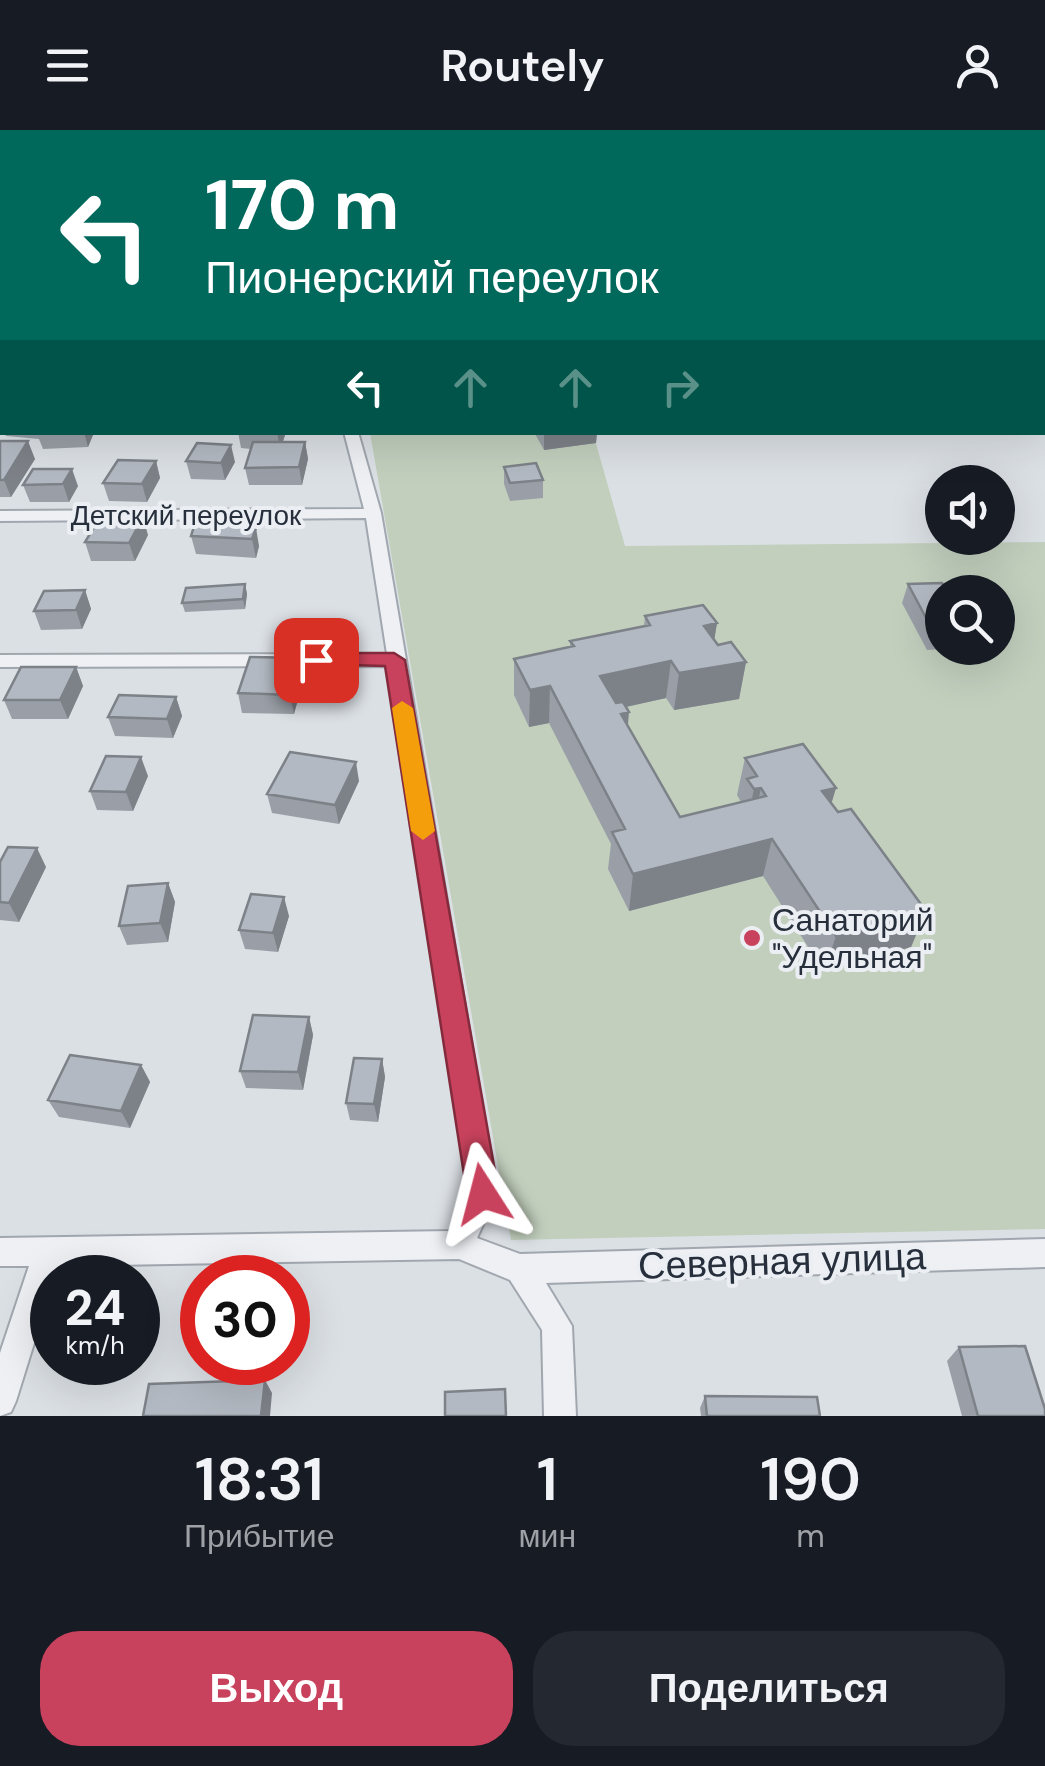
<!DOCTYPE html>
<html lang="ru">
<meta charset="utf-8">
<style>
:root{--surface:#171b24;--page:#242831;--text:#f1f3f6;--muted:#9ea1a6;--accent:#c9425d}
body{margin:0;font-family:"DM Sans",sans-serif;background:var(--page);color:var(--text);height:100vh;display:flex;flex-direction:column;font-size:38px;white-space:nowrap}
*{box-sizing:border-box;margin:0}
p{font-size:32px;color:var(--muted)}
.icon{flex:none;width:55px;height:55px;fill:none;stroke:currentColor;stroke-width:2;stroke-linecap:round;stroke-linejoin:round}
.map{position:relative;height:1286px;overflow:hidden}
.details{display:flex;flex-direction:column;background:var(--surface);flex:1}
.details>*{flex:none}
.banner{position:absolute;left:0px;top:0px;width:1045px;height:305px;box-shadow:0 10px 40px #0002;background:#00695c;color:#fff;overflow:hidden}
.buttons{position:absolute;left:925px;top:335px;display:grid;gap:20px}
.buttons a{display:grid;place-items:center;width:90px;height:90px;border-radius:50%;background:var(--surface);box-shadow:0 10px 40px #0002;font-size:50px}
.speed{position:absolute;left:30px;top:1125px;display:flex;gap:20px;font-size:50px;font-weight:700;text-align:center}
.speed>*{display:grid;place-content:center;width:130px;height:130px;border-radius:50%;background:var(--surface);box-shadow:0 10px 40px #0002;line-height:1}
.speed small{font-size:25px;font-weight:400}
.speed .limit{border:15px solid #d22;background:#fff;color:#111}
.pin{position:absolute;display:grid;place-items:center;width:85px;height:85px;color:#fff;margin:-42px;border-radius:20px;box-shadow:0 5px 15px #0006}
.me{position:absolute;width:110px;margin:-55px;rotate:351deg;stroke-linejoin:round;filter:drop-shadow(0 0 8px #0008)}
.turn{display:flex;align-items:center;gap:35px;height:210px;padding:0 40px;font-size:45px}
.turn .icon{width:130px;height:130px;stroke-width:2.5}
.turn b{display:block;font-size:70px;line-height:85px}
.lanes{display:flex;align-items:center;height:95px;padding:0 40px;background:#0003;justify-content:center;gap:50px;direction:ltr}
.lanes .off{opacity:.35}
.eta{display:flex;justify-content:space-evenly;align-items:center;height:170px;text-align:center}
.eta b{font-size:60px;font-weight:600;line-height:70px}
.button{display:flex;gap:20px;margin-top:auto;padding:20px 40px}
.button a{flex:1;height:115px;border-radius:40px;background:var(--accent);color:#fff;font-size:40px;font-weight:600;line-height:115px;text-align:center}
.button a+a{background:var(--page);color:var(--text)}
header{display:flex;justify-content:space-between;align-items:center;height:130px;padding:0 40px;background:var(--surface);font-size:45px;font-weight:600}
.map>svg:first-child{display:block}
</style>
<header><svg class="icon" aria-label="menu" viewBox="0 0 24 24"><path d="M4 6h16M4 12h16M4 18h16"/></svg>Routely<svg class="icon" aria-label="person" viewBox="0 0 24 24"><circle cx="12" cy="8" r="4"/><path d="M4 21q1-7 8-7t8 7"/></svg></header>
<div class="map">
<svg width="1045" height="1286" viewBox="0 0 1045 1286">
<rect width="100%" height="100%" fill="#dbe0e5"/>
<!-- green -->
<path fill="#c2cfbd" fill-rule="evenodd" d="M370 303H593L625 416 1045 412V1099L511 1110ZM942 462H998V518H942Z"/>
<g fill="none" stroke-linecap="round" stroke-linejoin="round">
<defs>
<path id="minor" d="M128 0H137L139 2H130Z
M498 0H507L509 2H500Z
M851 0H862L864 2H854Z
M0 18 2 19V23L0 24Z
M0 116H2V122H0Z
M344 302H358L381 383 497 1064 477 1108 520 1124 1045 1109V1137L546 1153 572 1196 576 1286H544L542 1200 510 1150 459 1129 58 1136 16 1271 11 1282 0 1286V1223L29 1136H0V1108L451 1101 469 1063 389 536 0 537V525L387 524 366 388 0 391V381L364 379Z"/>
</defs>
<!-- minor casing -->
<use href="#minor" stroke="#a1a7af" stroke-width="4"/>
<!-- minor -->
<use href="#minor" fill="#eef0f4" fill-rule="evenodd"/>
<!-- secondary -->
<path fill="#fff" fill-rule="evenodd" d="M0 266H2V276H0Z"/>
</g>
<!-- wall -->
<path fill="#9a9fa7" d="M0 0H34L31 2H2V5H0Z
M62 0H101L102 1 100 2H62Z
M612 0H693V2H634Z
M1042 63H1045V114H1042Z
M0 86H2V109H0Z
M1045 154V202H1043L1042 161Z
M1042 258H1045V297H1042Z
M4 302H92L93 305 88 317 43 319 39 309 6 306Z
M238 302H286L283 312H305L308 329 302 355H249L245 338 251 319 241 318Z
M534 302H597L596 313 544 320Z
M0 311 35 329 11 367H0Z
M156 331 160 348 147 372 109 371 103 353Z
M186 331 235 332 225 350 191 349Z
M504 337 543 350V368L510 371 504 354Z
M33 339 78 356 69 372H30L23 355Z
M233 388 253 398 259 416 256 428 196 424 191 406 225 390Z
M148 405 135 431H91L85 412Z
M245 454 247 464 245 479 185 482 182 473Z
M908 454 942 462V518H960L927 520 902 473Z
M85 460 91 479 82 499 41 500 34 481Z
M645 486 717 493 714 510 718 515 746 532 739 569 674 580 666 568 626 577 628 596 680 687 741 672 737 665 745 628 836 658 831 673 838 682 926 781 911 817 824 842 763 746 629 781 608 739 611 714 549 593 529 597 514 565V529L570 517V511L644 496Z
M76 537 83 556 68 589H12L4 570Z
M304 547 294 584 242 583 238 563Z
M176 567 182 586 173 608 115 606 108 587Z
M148 646 133 681 97 680 90 661Z
M359 651 339 694 272 683 267 664Z
M0 732 46 737 19 792 0 790Z
M168 753 175 772 168 812 127 815 119 796Z
M289 786 278 822 245 819 239 800Z
M309 887 313 905 303 960 246 958 240 941Z
M382 929 385 947 378 992 350 990 346 973Z
M141 935 150 952 130 998 59 987 48 970Z
M959 1217 1045 1286H962L947 1231Z
M705 1266 820 1286H701L700 1278Z"/>
<!-- shaded-wall -->
<path fill="#7d8288" d="M194 0H212V2H179Z
M426 0H475V2H426Z
M2 122V142L0 135V125Z
M84 302H92L93 305 88 317Z
M277 302H286L280 319Z
M544 302H597L596 313 544 320Z
M28 311 35 329 11 367 4 350Z
M305 312 308 329 302 355 299 337Z
M231 315 235 332 225 350 221 333Z
M156 331 160 348 147 372 142 354Z
M72 339 78 356 69 372 63 354Z
M143 387 148 405 135 431 129 413Z
M251 388 254 403 256 398 259 416 256 428 252 409 248 398Z
M245 454 247 464 245 479 243 469Z
M85 460 91 479 82 499 76 480Z
M717 493 711 530 704 496Z
M300 528 304 547 294 584 290 565Z
M671 531 666 568 598 583 600 546Z
M746 532 739 569 674 580 679 543Z
M76 537 83 556 68 589 60 570Z
M550 556 549 593 529 597 530 560Z
M176 567 182 586 173 608 167 589Z
M629 582 626 619 621 584Z
M141 627 148 646 133 681 126 662Z
M356 632 359 651 339 694 335 675Z
M761 658 753 695 746 697 754 659Z
M836 658 825 695 822 661Z
M772 709 763 746 629 781 633 744Z
M37 718 46 737 19 792 9 773Z
M168 753 175 772 168 812 160 793Z
M284 767 289 786 278 822 273 803Z
M926 781 911 817 824 842 836 806Z
M309 887 313 905 303 960 298 942Z
M382 929 385 947 378 992 374 974Z
M141 935 150 952 130 998 121 981Z
M265 1250 272 1263 270 1286H261Z"/>
<!-- building -->
<path fill="#b3b9c2" stroke="#7d8288" stroke-width="2.5" d="M1042 63H1045V76H1042Z
M1042 258H1045V272H1042Z
M0 311H28L4 350H0Z
M253 312H305L299 337 245 338Z
M197 313 231 315 221 333 186 331Z
M118 330 156 331 142 354 103 353Z
M536 333 543 350 510 353 504 337Z
M33 339H72L63 354 23 355Z
M232 385 231 388H251L248 398H256L252 409 191 406 196 390H225Z
M101 386 143 387 129 413 85 412Z
M942 453 948 462H942V500L933 501 908 454Z
M245 454 243 469 182 473 186 458Z
M85 460 76 480 34 481 44 461Z
M703 475 717 493 704 496 718 515 731 512 746 532 679 543 671 531 600 546 616 573 623 572 629 582 621 584 680 687 766 666 761 658 754 659 747 649 757 646 745 628 803 614 836 658 822 661 838 682 851 679 926 781 836 806 772 709 633 744 612 702 625 699 550 556 530 560 514 529 574 516 570 511 650 495 645 486Z
M250 527 300 528 290 565 238 563Z
M21 537H76L60 570H4Z
M119 565 176 567 167 589 108 587Z
M290 622 356 632 335 675 267 664Z
M106 626 141 627 126 662 90 661Z
M8 717 37 718 9 773 0 772V732Z
M168 753 160 793 119 796 128 756Z
M251 764 284 767 273 803 239 800Z
M253 885 309 887 298 942 240 941Z
M70 925 141 935 121 981 48 970Z
M354 928 382 929 374 974 346 973Z
M1025 1216 1045 1279V1286H978L959 1217Z
M265 1250 261 1286H143L149 1254Z
M505 1259 506 1286H445V1262Z
M705 1266 817 1267 820 1286H707Z"/>
<!-- route -->
<path fill="#c9425d" stroke="#832b3c" stroke-width="2.5" d="M316 523H394L405 530 499 1064 494 1075 483 1080 472 1075 467 1064 385 536 309 534V525Z"/>
<!-- slow -->
<path fill="#f59e0b" d="M402 571 413 578 435 701 423 710 411 701 392 578Z"/>
<!-- markers -->
<circle fill="#c9425d" stroke="#ebeff3" stroke-width="4" cx="752" cy="808" r="10"/>
<g text-anchor="middle" stroke-width="8" stroke-linejoin="round" paint-order="stroke">
<!-- far-street labels -->
<g font-size="28" fill="#262f3b" stroke="#ebeff3">
<text x="186" y="395">Детский переулок</text>
</g>
<!-- poi labels -->
<g font-size="32" fill="#262f3b" stroke="#ebeff3" text-anchor="start">
<text x="772" y="801">Санаторий<tspan x="772" dy="37">"Удельная"</tspan></text>
</g>
<!-- near-street labels -->
<g font-size="38" fill="#262f3b" stroke="#ebeff3">
<text transform="translate(782 1131) rotate(-2)" y="13">Северная улица</text>
</g>
</g>
</svg>
<div class="buttons">
<a><svg class="icon" aria-label="sound" viewBox="0 0 24 24"><path d="M4 9h4l5-4v14l-5-4H4zM17 9q2 3 0 6"/></svg></a>
<a><svg class="icon" aria-label="search" viewBox="0 0 24 24"><circle cx="10" cy="10" r="6"/><path d="M15 15l6 6"/></svg></a>
</div>
<div class="speed"><div>24<small>km/h</small></div><div class="limit">30</div></div>
<div class="pin" style="left:316px;top:530px;background:#d93025"><svg class="icon" aria-label="arrive" viewBox="0 0 24 24"><path d="M6 21V4h12l-3 4 3 4H6"/></svg></div>
<svg class="me" style="left:483px;top:1064px" viewBox="-20 -20 40 40"><path d="M0-17L14 15 0 8-14 15z" fill="#c9425d" stroke="#fff" stroke-width="4"/></svg>
<div class="banner">
<div class="turn"><svg class="icon" aria-label="left" viewBox="0 0 24 24"><path d="M17 20v-9H6M10 6l-5 5 5 5"/></svg><div><b>170 m</b>Пионерский переулок</div></div>
<div class="lanes"><svg class="icon" aria-label="left" viewBox="0 0 24 24"><path d="M17 20v-9H6M10 6l-5 5 5 5"/></svg><svg class="icon off" aria-label="ahead" viewBox="0 0 24 24"><path d="M12 20V5M6 11l6-6 6 6"/></svg><svg class="icon off" aria-label="ahead" viewBox="0 0 24 24"><path d="M12 20V5M6 11l6-6 6 6"/></svg><svg class="icon off" aria-label="right" viewBox="0 0 24 24"><path d="M7 20v-9h11M14 6l5 5-5 5"/></svg></div>
</div>
</div>
<section class="details">
<div class="eta">
<div><b>18:31</b><p>Прибытие</p></div>
<div><b>1</b><p>мин</p></div>
<div><b>190</b><p>m</p></div>
</div>
<div class="button"><a>Выход</a><a>Поделиться</a></div>
</section>
